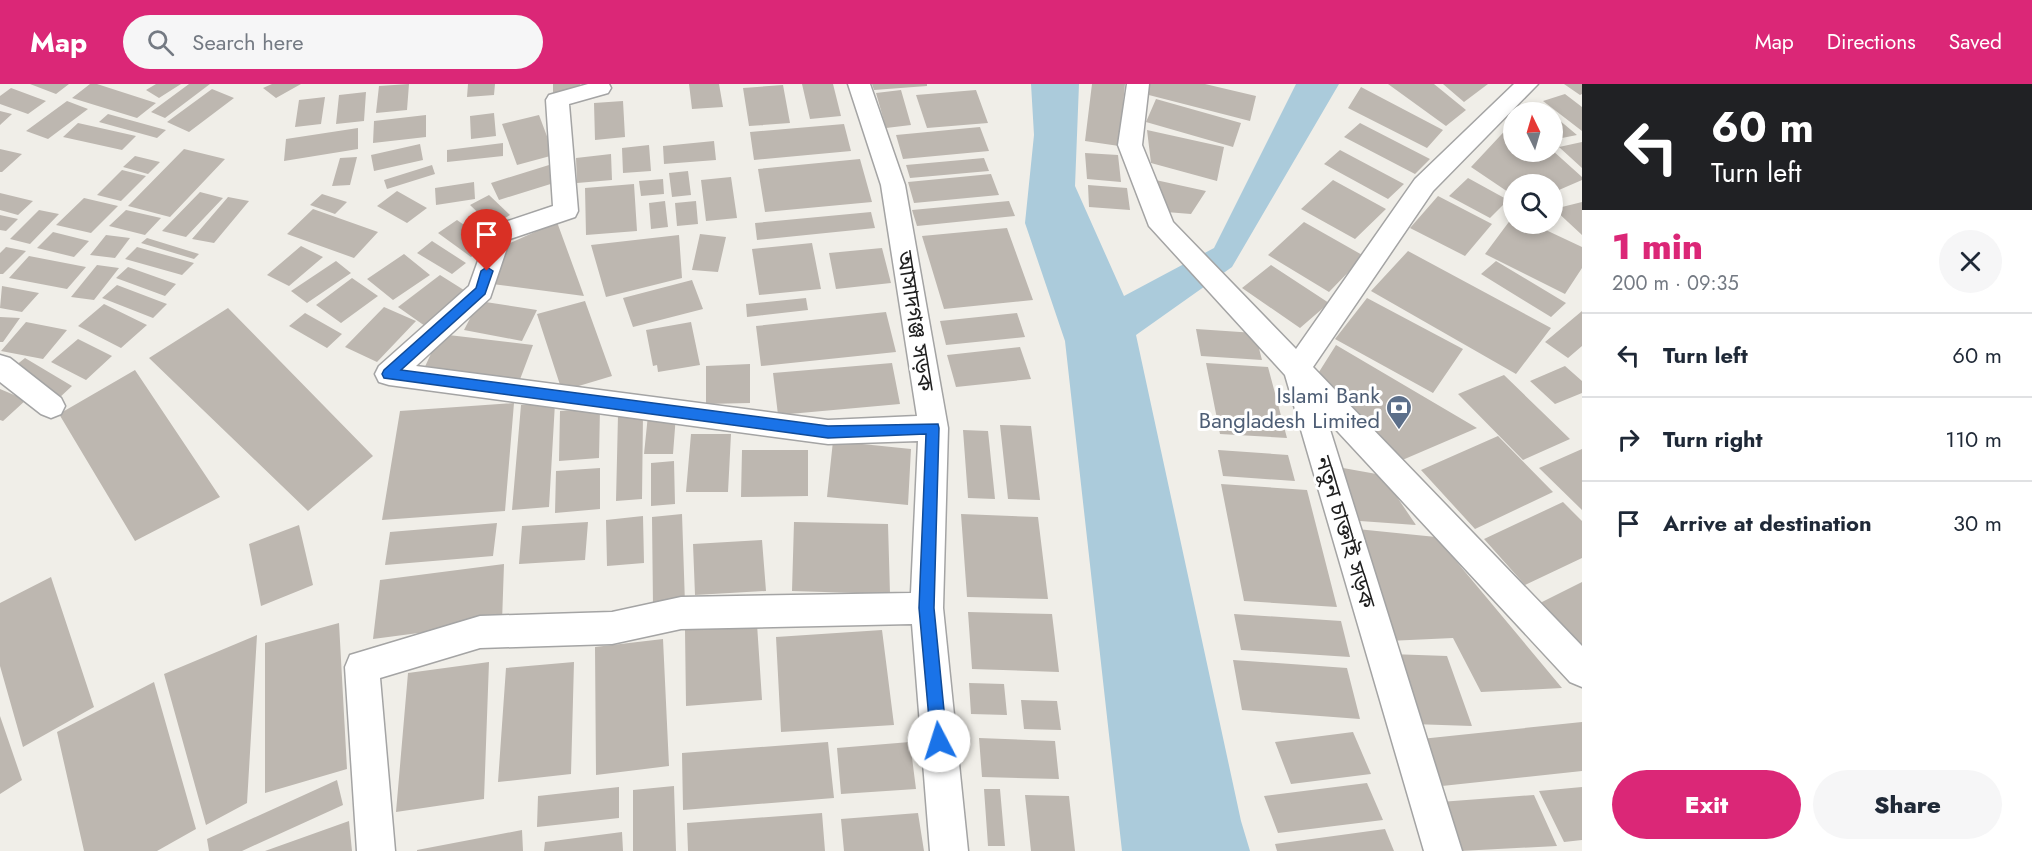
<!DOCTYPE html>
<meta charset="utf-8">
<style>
:root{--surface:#fff;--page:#f6f6f7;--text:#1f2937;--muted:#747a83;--line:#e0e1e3;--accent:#db2777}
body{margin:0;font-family:Jost,"Noto Sans Bengali",sans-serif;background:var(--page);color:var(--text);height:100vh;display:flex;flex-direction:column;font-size:22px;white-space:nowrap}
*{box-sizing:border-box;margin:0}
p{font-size:20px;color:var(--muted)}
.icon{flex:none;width:33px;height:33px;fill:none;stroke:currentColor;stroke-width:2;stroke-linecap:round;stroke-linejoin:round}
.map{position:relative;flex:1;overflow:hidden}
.panel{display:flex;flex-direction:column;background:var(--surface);width:450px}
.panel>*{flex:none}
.top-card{background:#202124;color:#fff;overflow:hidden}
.needle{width:39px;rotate:355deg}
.tools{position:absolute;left:1503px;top:18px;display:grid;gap:12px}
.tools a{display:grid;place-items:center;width:60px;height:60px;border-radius:50%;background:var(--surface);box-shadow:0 3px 9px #0003;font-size:30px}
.pin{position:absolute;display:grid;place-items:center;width:51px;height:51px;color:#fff;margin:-62px -26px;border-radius:50% 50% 50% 0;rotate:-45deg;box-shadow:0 0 6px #0007}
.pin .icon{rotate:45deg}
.me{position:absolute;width:66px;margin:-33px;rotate:355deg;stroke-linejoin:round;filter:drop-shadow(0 0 4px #0008)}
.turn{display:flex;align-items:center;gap:21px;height:126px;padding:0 30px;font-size:27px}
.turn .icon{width:78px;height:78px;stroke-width:2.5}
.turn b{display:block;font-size:42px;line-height:51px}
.round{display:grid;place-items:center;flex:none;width:63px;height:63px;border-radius:32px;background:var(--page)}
.overview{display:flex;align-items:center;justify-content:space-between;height:102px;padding:0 30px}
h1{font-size:36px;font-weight:800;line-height:45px;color:var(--accent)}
.button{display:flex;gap:12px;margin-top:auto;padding:12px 30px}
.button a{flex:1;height:69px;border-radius:36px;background:var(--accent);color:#fff;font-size:24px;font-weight:800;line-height:69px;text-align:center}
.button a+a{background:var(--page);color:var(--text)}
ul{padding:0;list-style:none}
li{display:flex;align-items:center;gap:18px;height:84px;padding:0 30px;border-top:2px solid var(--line)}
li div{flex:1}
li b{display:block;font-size:22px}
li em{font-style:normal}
header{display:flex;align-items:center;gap:36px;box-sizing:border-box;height:84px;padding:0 30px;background:var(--accent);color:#fff}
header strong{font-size:28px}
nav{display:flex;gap:33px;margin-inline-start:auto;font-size:21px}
.search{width:420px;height:54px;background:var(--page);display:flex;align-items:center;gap:15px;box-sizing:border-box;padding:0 21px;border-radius:33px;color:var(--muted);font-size:22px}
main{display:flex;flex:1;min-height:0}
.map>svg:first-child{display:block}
</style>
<header>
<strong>Map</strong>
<div class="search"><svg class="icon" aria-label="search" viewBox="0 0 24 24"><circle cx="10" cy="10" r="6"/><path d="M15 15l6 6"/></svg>Search here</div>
<nav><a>Map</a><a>Directions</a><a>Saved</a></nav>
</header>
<main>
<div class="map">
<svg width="1582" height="767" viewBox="0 0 1582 767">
<rect width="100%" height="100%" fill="#f0eee8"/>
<!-- water -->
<path fill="#abcbdb" d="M1031 0H1079L1075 102 1124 212 1214 164 1296 0H1339L1232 183 1136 251 1241 737 1250 767H1122L1065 257 1025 139 1034 51Z"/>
<!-- building -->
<path fill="#bdb7b0" d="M30 0H69L56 10Z
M90 0H97L156 19 137 34 72 14Z
M156 0H181L159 14 146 6Z
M189 0H210L165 34 151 28Z
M272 0H301L276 14 263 4Z
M409 0 407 26 376 29 379 2Z
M468 0H495L494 11 467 13Z
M553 0H580V7L553 9Z
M689 0H719L723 23 692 25Z
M802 0H833L841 32 810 35Z
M872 0H927V2L874 6Z
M1092 0H1125L1119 62 1085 57Z
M1145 0H1205L1256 12 1250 37 1141 9Z
M1388 0H1434L1466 26 1446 42Z
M1443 0H1488L1464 18Z
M1564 0H1582V10L1580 11Z
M783 1 790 39 749 42 743 4Z
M1361 3 1443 46 1427 64 1348 24Z
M11 4 46 17 28 30 0 20V12Z
M212 5 234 14 189 48 167 38Z
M901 6 911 41 886 44 876 9Z
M976 6 988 39 927 44 916 11Z
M366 8 364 37 336 40 339 11Z
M1565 10 1582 23V47L1543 17Z
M325 13 321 40 295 43 299 16Z
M1156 15 1241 39 1233 63 1146 38Z
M67 17 88 25 48 55 26 47Z
M623 17 625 53 595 56 594 19Z
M1544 23 1551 28H1522Z
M0 27 12 30 0 41Z
M494 29 496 52 471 55 470 32Z
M108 30 166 46 157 54 99 38Z
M1552 30 1577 51 1552 56Z
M426 31V53L373 59 374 37Z
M539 31 554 71 517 81 502 40Z
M1514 37V68L1552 66 1582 93V96L1552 109V100H1514V112L1471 83Z
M78 39 136 52 122 66 63 53Z
M1360 39 1430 75 1415 90 1344 53Z
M844 40 851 67 754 76 750 48Z
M980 43 989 67 903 75 896 51Z
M358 44V65L284 77 286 55Z
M1147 46 1224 63 1217 97 1151 79Z
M714 57 716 76 664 80 663 62Z
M1582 58V84L1559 63Z
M503 59V72L447 78V66Z
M420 60 423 76 374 87 371 71Z
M649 61 651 87 623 89 622 64Z
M0 65 22 70 2 88H0Z
M184 65 225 75 170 133 128 122Z
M1340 66 1404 100 1388 115 1324 80Z
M1085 69 1118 71 1121 98 1087 95Z
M611 70 612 96 577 99 576 74Z
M135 72 160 78 148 90 123 83Z
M357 73 350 101 332 102 340 74Z
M984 74 989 87 910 94 906 81Z
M860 75 872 118 765 128 758 85Z
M432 81 435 90 387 105 384 96Z
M549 81 557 98 499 116 491 99Z
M122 86 146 92 121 117 97 111Z
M688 87 691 111 672 113 669 89Z
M991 90 999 111 914 119 908 98Z
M731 93 737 134 706 137 701 96Z
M1468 94 1508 116 1490 134 1449 112Z
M663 95 664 110 641 112 639 97Z
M1151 95 1206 107 1191 130 1166 128Z
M1333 96 1386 125 1355 155 1301 125Z
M474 98 475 115 436 121 435 104Z
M634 100 637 147 586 151 585 104Z
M1088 101 1127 104 1130 126 1089 123Z
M397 107 427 124 407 139 377 122Z
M200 108 223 114 186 153 162 147Z
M0 109 33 117 18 131 0 126Z
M322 110 347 118 335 130 310 121Z
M489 111 510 131 492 142 470 121Z
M1438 112 1492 140 1465 172 1410 144Z
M228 113 249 117 214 159 192 155Z
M84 114 118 122 91 149 56 141Z
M665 117 668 143 651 145 649 119Z
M696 117 698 140 677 142 675 119Z
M1009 117 1015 132 917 142 912 126Z
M1582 118V151L1554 125Z
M313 125 378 148 354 174 287 150Z
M39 126 59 130 30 160 10 155Z
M126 126 161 134 145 151 109 142Z
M871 128 875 144 757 156 755 139Z
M0 131 18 135 6 147 0 146Z
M1514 131V140H1533L1582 163V184L1565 210 1485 170Z
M457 136 491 160 471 173 438 149Z
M557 138 584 212 492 200 506 161Z
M1304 138 1364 172 1329 208 1268 171Z
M1007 144 1033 216 944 225 922 152Z
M53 148 89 157 74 173 37 164Z
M700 150 726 153 718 188 692 186Z
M106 151 130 154 115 174 90 171Z
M679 151 682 194 606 213 591 161Z
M147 154 199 170 194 175 141 159Z
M432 157 466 179 452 190 417 169Z
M812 159 821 205 759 211 752 165Z
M301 162 323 173 289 202 267 191Z
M6 163 26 167 3 190H0V169Z
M137 163 194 179 182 191 125 175Z
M882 164 891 199 836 205 829 169Z
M1408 167 1551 244 1516 290 1371 207Z
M404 170 430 191 393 216 367 195Z
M29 172 86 183 67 205 9 194Z
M336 177 351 189 307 219 291 207Z
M1496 177 1566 219 1551 233 1481 190Z
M97 181 119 184 94 216 71 213Z
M1271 181 1329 219 1300 244 1242 204Z
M128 183 176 200 165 212 116 194Z
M440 191 467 208 425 242 398 223Z
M352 194 378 212 341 239 316 221Z
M692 196 703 225 633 243 623 214Z
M117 201 167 220 153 234 102 214Z
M2 202 39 209 22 228 0 224Z
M806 214 808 226 747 233 746 220Z
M1367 214 1463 265 1433 309 1335 255Z
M479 217 537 226 522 257 464 246Z
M585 217 612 292 562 307 537 230Z
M104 220 147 241 121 264 78 242Z
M384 223 416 237 377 278 345 263Z
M228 224 373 372 308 427 149 274Z
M1582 227V262L1568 274 1545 258Z
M886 228 896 268 761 282 756 242Z
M305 229 342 250 327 264 289 242Z
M1017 229 1025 253 946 261 940 237Z
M0 233 20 234 3 258H0Z
M26 238 67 246 43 275 1 267Z
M691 238 700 281 658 288 657 281 653 282 646 246Z
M1196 245 1255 249 1262 276 1201 272Z
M440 250 533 261 519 298 423 287Z
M78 255 112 272 86 296 51 278Z
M1336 261 1477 344 1400 377 1319 288Z
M1020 263 1031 295 956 303 947 271Z
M25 274 72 302 58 315 10 286Z
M892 279 900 320 778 331 773 289Z
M1206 279 1268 283 1287 354 1220 350Z
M750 280V319L706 320V282Z
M1565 282 1582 297V309L1555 320 1530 297Z
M135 286 220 413 135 457 59 330Z
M1504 291 1570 355 1523 376 1458 310Z
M0 305 26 316 3 337 0 336Z
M514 319 505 427 382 436 400 327Z
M555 319 549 423 512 426 521 321Z
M600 324 599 374 559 377 560 327Z
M643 329 642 415 616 417 618 331Z
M648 331H676L673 370H644Z
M1000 341 1031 342 1040 416 1008 415Z
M963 346 988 347 995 415 968 414Z
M691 350H731L728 408H686Z
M1498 352 1553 408 1475 445 1421 386Z
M833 357 911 365 908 421 827 413Z
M1582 365V426L1539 384Z
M742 366H808V412L741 413Z
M1218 366 1288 371 1295 397 1223 392Z
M674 377 675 420 651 422V379Z
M1332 382 1382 391 1416 441 1346 436Z
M600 384V425L555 429 556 387Z
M1221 400 1307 406 1337 523 1244 517Z
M1563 418 1582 437V474L1525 501 1484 455Z
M682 430 685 520 653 523 652 433Z
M961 430 1038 433 1048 515 967 513Z
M643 432 644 479 607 482 606 436Z
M588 438 585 476 519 480 522 442Z
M794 438 888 440 890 510 792 507Z
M497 439 493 472 385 481 390 448Z
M299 441 313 501 261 522 249 460Z
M1357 445 1436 453 1562 604 1481 608 1453 554 1388 557Z
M762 456 766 507 695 511 693 460Z
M504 480 502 538 373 555 380 496Z
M51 493 94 623 23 663 0 582V519Z
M1582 498V564L1540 519Z
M968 528 1052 530 1059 588 972 585Z
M1234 530 1341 537 1350 573 1241 566Z
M339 539 347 685 265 709V559Z
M757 540 762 616 686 622 685 546Z
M882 546 894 641 781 648 776 553Z
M257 551 247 719 206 741 164 590Z
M663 555 669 682 596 691 595 563Z
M1390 570 1447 572 1472 642 1412 640Z
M1233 576 1347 584 1360 635 1242 626Z
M489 578 484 715 396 728 408 589Z
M574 578 571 690 498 698 506 584Z
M154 598 196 745 157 767H84L57 648Z
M969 599 1004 600 1007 631 971 630Z
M1021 616 1057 617 1061 646 1024 645Z
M0 632 22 696 0 710Z
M1582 638V687L1442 702 1421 655Z
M1353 648 1371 690 1291 700 1275 658Z
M979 654 1055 657 1059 695 982 693Z
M828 658 834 714 683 726 682 669Z
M910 658 916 705 841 710 837 664Z
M337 696 343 721 242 767H209L207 755Z
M1367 699 1383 736 1278 749 1264 712Z
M674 702 676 767H633V706Z
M619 703V734L537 743 538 712Z
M1582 703V756L1564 758 1539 707Z
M984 705H1000L1005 762H988Z
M1025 711 1069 712 1075 767H1031Z
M1534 711 1557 762 1460 767 1440 718Z
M822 729 825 767H688L687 739Z
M918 729 924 767H844L841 735Z
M349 737 352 767H265Z
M1385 745 1394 767H1277L1275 760Z
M522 746 523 767H417V766Z
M622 748 623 767H544L545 758Z"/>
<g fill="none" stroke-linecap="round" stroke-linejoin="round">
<defs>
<path id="street" d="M588 0H609L611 4 608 9 569 20 578 127 575 133 510 155 490 214 416 282 828 336 917 332 881 101 848 0H870L905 101 948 344 943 524 968 767H930L912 540 681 545 612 560 480 564 380 594 395 767H357L345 583 350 571 480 532 612 528 681 513 911 509 918 357 828 360 389 301 379 298 375 290 379 282 469 202 490 143 553 122 546 16 549 11Z
M1127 0H1149L1142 61 1173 138 1296 265 1415 95 1514 0H1538L1433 107 1313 283 1582 562V603L1570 598 1327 336 1462 767H1424L1285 291 1149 142 1118 61Z
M0 271 10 274 61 314 65 322 61 330 51 334 41 330 0 298Z"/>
</defs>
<!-- street casing -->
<use href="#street" stroke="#a4a4a4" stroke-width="3"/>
<!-- street -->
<use href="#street" fill="#fff" fill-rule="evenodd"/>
</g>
<!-- route -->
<path fill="#1a73e8" stroke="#114b97" stroke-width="1.5" d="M487 183 493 187 485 210 401 286 828 342 938 340 939 344 934 524 947 657 945 662 939 665 933 662 931 657 919 524 926 350 828 354 384 294 382 290 384 286 476 204 481 187Z"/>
<!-- icons -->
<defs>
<symbol id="bank-pin" viewBox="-11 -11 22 30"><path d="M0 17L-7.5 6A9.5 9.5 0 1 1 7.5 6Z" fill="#5c6f8a" stroke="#fff"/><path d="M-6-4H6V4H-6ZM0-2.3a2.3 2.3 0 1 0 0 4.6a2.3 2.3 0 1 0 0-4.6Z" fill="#fff"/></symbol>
</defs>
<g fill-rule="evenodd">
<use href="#bank-pin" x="1384" y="309" width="30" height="40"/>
</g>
<g text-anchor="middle" stroke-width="6" stroke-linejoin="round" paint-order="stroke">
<!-- street labels -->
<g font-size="22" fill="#202020" stroke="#fff">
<text transform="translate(916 237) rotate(81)" y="8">আসাদগঞ্জ সড়ক</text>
<text transform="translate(1346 448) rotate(73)" y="8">নতুন চাক্তাই সড়ক</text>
</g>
<!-- service labels -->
<g font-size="22" fill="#4e5e75" stroke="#fff" text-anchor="end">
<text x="1380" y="319">Islami Bank<tspan x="1380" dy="25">Bangladesh Limited</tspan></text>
</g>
</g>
</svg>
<div class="tools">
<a><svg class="needle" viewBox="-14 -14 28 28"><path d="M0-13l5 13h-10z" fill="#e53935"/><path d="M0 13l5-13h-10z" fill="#747a83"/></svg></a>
<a><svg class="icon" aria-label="search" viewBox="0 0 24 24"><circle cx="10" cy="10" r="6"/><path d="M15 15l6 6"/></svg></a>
</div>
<div class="pin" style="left:487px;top:187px;background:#d93025"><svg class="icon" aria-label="arrive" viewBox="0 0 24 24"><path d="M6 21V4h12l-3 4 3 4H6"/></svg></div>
<svg class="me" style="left:939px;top:657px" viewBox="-20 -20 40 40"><circle r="19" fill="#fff"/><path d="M0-13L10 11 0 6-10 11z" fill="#1a73e8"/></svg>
</div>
<section class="panel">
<div class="top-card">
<div class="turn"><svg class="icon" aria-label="left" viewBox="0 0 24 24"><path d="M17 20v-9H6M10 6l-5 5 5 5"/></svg><div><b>60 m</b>Turn left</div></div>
</div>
<div class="overview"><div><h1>1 min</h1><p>200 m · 09:35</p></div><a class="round"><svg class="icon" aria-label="close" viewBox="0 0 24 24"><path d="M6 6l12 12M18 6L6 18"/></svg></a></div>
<ul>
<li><svg class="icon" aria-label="left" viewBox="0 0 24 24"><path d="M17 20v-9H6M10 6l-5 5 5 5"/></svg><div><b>Turn left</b></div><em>60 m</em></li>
<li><svg class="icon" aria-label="right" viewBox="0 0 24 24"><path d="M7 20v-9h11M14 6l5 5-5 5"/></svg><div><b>Turn right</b></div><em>110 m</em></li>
<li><svg class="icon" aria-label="arrive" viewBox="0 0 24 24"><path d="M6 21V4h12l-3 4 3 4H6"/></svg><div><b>Arrive at destination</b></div><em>30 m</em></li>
</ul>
<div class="button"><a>Exit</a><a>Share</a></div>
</section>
</main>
